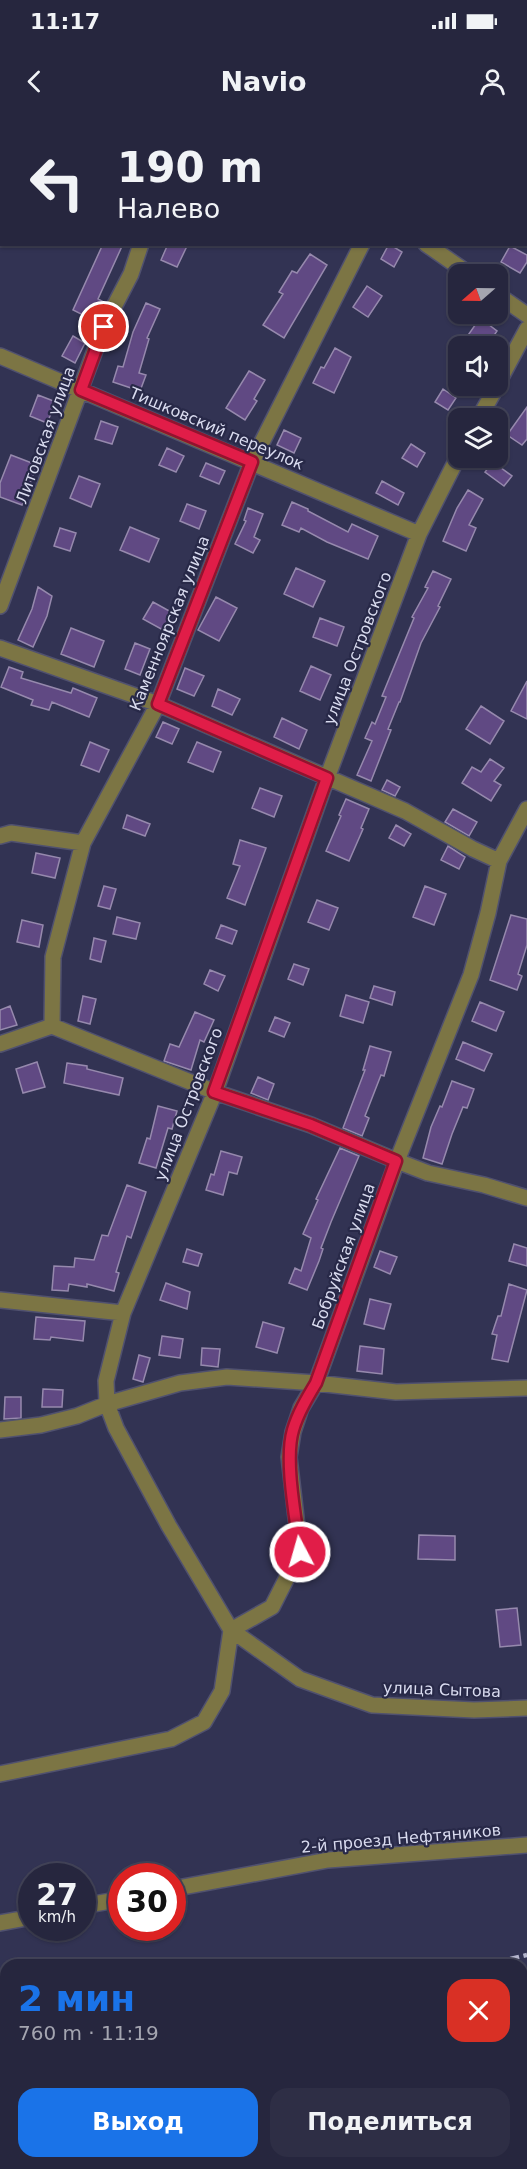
<!DOCTYPE html>
<html lang="ru">
<meta charset="utf-8">
<style>
:root{--surface:#26263e;--page:#2e2e45;--text:#f1f3f6;--muted:#a4a5b0;--line:#424358;--accent:#1a73e8}
body{margin:0;font-family:"DejaVu Sans",sans-serif;background:var(--page);color:var(--text);height:100vh;display:flex;flex-direction:column;font-size:22px;white-space:nowrap}
*{box-sizing:border-box;margin:0}
p{font-size:20px;color:var(--muted)}
.icon{flex:none;width:33px;height:33px;fill:none;stroke:currentColor;stroke-width:2;stroke-linecap:round;stroke-linejoin:round}
.map{position:relative;flex:1;overflow:hidden}
.side{position:absolute;left:0px;top:1839px;width:528px;height:210px;display:flex;flex-direction:column;background:var(--surface);border-radius:18px 18px 0 0;box-shadow:0 2px 4px #0004,0 0 0 2px var(--line)}
.side>*{flex:none}
.guide{position:absolute;left:0px;top:0px;width:528px;height:126px;box-shadow:0 2px 4px #0004,0 0 0 2px var(--line);background:#26263e;color:var(--text);overflow:hidden}
.needle{width:39px;rotate:250deg}
.fabs{position:absolute;left:448px;top:144px;display:grid;gap:12px}
.fabs a{display:grid;place-items:center;width:60px;height:60px;border-radius:12px;background:var(--surface);box-shadow:0 2px 4px #0004,0 0 0 2px var(--line);font-size:30px}
.speed{position:absolute;left:18px;top:1743px;display:flex;gap:12px;font-size:30px;font-weight:700;text-align:center}
.speed>*{display:grid;place-content:center;width:78px;height:78px;border-radius:50%;background:var(--surface);box-shadow:0 2px 4px #0004,0 0 0 2px var(--line);line-height:1}
.speed small{font-size:15px;font-weight:400}
.speed .limit{border:9px solid #d22;background:#fff;color:#111}
.pin{position:absolute;display:grid;place-items:center;width:51px;height:51px;color:#fff;margin:-26px;border:3px solid #fff;border-radius:50%;box-shadow:0 2px 6px #0007}
.me{position:absolute;width:66px;margin:-33px;rotate:354deg;stroke-linejoin:round;filter:drop-shadow(0 0 4px #0008)}
.turn{display:flex;align-items:center;gap:21px;height:126px;padding:0 18px;font-size:27px}
.turn .icon{width:78px;height:78px;stroke-width:2.5}
.turn b{display:block;font-size:42px;line-height:51px}
.round{display:grid;place-items:center;flex:none;width:63px;height:63px;border-radius:18px;background:var(--page)}
.overview{display:flex;align-items:center;justify-content:space-between;height:102px;padding:0 18px}
h1{font-size:36px;font-weight:800;line-height:45px;color:var(--accent)}
.button{display:flex;gap:12px;margin-top:auto;padding:12px 18px}
.button a{flex:1;height:69px;border-radius:18px;background:var(--accent);color:#fff;font-size:24px;font-weight:800;line-height:69px;text-align:center}
.button a+a{background:var(--page);color:var(--text)}
.status{display:flex;justify-content:space-between;align-items:center;height:42px;padding:0 30px;background:var(--surface);direction:ltr}
.status svg{height:16px;fill:currentColor}
header{display:flex;justify-content:space-between;align-items:center;height:78px;padding:0 18px;background:var(--surface);font-size:27px;font-weight:800}
.map>svg:first-child{display:block}
</style>
<div class="status"><b>11:17</b><svg viewBox="0 0 49 12"><path d="M0 12V9h3v3zM5 12V6h3v6zM10 12V3h3v9zM15 12V0h3v12zM26 1h20v11H26zM47 4h2v5h-2z"/></svg></div>
<header><svg class="icon" aria-label="back" viewBox="0 0 24 24"><path d="M15 5l-7 7 7 7"/></svg>Navio<svg class="icon" aria-label="person" viewBox="0 0 24 24"><circle cx="12" cy="8" r="4"/><path d="M4 21q1-7 8-7t8 7"/></svg></header>
<div class="map">
<svg width="527" height="2049" viewBox="0 0 527 2049">
<rect width="100%" height="100%" fill="#323353"/>
<!-- building -->
<path fill="#604983" stroke="#9689ad" stroke-width="1.5" d="M103 124H123L98 179 102 181 93 200 73 190Z
M168 124H188L177 147 161 140Z
M389 124 402 132 394 147 381 139Z
M510 126 527 135V142L520 153 501 142Z
M310 134 327 145 284 218 263 205 283 174 279 172 292 151 297 153Z
M367 166 382 176 368 197 353 187Z
M146 183 160 189 147 218 149 219 139 253 146 255 140 271 113 262 118 246 123 247 133 212Z
M480 198 497 211 487 226H473L464 221Z
M73 216 85 223 75 243 62 236Z
M335 228 351 237 334 273 313 263 321 247 324 248Z
M249 251 265 260 254 279 257 281 245 300 226 288Z
M443 269 456 278 448 290 435 282Z
M38 275 56 282 47 303 30 296Z
M527 287V319L522 325 507 315Z
M101 301 118 307 112 324 95 319Z
M284 310 301 318 294 333 277 325Z
M411 324 425 333 417 347 402 338Z
M167 328 184 336 176 352 159 345Z
M11 335 37 345 22 385 0 377V363Z
M493 342 512 356 504 366 485 352Z
M206 343 225 351 219 364 200 356Z
M79 356 100 364 91 387 70 378Z
M382 361 404 373 398 385 376 373Z
M468 370 483 379 469 405 476 408 466 431 443 421 457 388Z
M292 382 308 389V391L348 412 352 404 378 416 368 439 327 422 301 408 299 412 282 405Z
M187 384 206 391 199 409 180 401Z
M248 388 263 394 254 417 260 420 253 433 235 424 246 401 244 400Z
M130 407 159 419 149 442 120 430Z
M60 408 76 413 70 431 54 426Z
M296 448 325 461 313 487 284 474Z
M433 451 451 459 438 486 440 487 421 523 400 582H399L388 609 391 610 371 661 357 655 372 621 365 618 372 602 375 604 386 577 382 576 414 498 412 497 428 468 425 467Z
M38 467 52 476 47 496 33 527 18 520 32 489Z
M216 477 237 488 219 521 198 510Z
M153 482 173 493 163 510 143 499Z
M320 498 344 507 337 526 313 517Z
M71 508 104 521 94 547 61 534Z
M135 523 150 529 140 555 125 549Z
M311 546 331 555 320 580 300 571Z
M9 547 23 552 21 558 71 573 73 568 97 578 89 597 52 582 49 590 31 585 33 580 1 567Z
M185 548 204 556 194 576 177 569Z
M527 561V599L511 591Z
M218 569 240 579 232 595 212 586Z
M481 586 504 601 490 624 466 609Z
M282 598 307 610 299 629 274 617Z
M163 602 179 609 172 624 156 617Z
M90 622 109 630 99 652 81 645Z
M197 622 221 632 213 652 188 642Z
M490 639 504 648 494 661 501 665 491 681 462 663 472 647 481 652Z
M387 660 400 667 395 676 382 670Z
M260 668 282 676 274 697 252 688Z
M346 679 369 689 361 708 363 709 349 741 326 731 341 696 339 695Z
M453 689 477 702 469 716 445 702Z
M127 695 150 704 145 716 123 708Z
M396 705 411 714 404 726 389 718Z
M240 720 266 728 245 785 227 778 240 746 233 744Z
M448 726 465 737 459 749 441 740Z
M36 733 60 738 55 758 32 753Z
M104 766 116 769 110 789 98 786Z
M425 766 446 774 434 805 413 797Z
M317 780 338 788 329 810 308 802Z
M511 795 527 799V825L518 854 522 856 517 870 490 860Z
M117 797 140 803 136 819 113 814Z
M22 800 43 805 39 827 17 822Z
M221 805 237 811 232 824 216 818Z
M94 818 106 821 101 842 90 839Z
M294 844 309 849 303 865 288 859Z
M210 850 225 856 218 871 204 864Z
M374 866 395 872 392 885 370 878Z
M346 875 369 882 363 903 340 896Z
M83 876 96 879 90 904 78 901Z
M480 882 504 892 496 911 472 901Z
M10 886 17 905 0 910V890Z
M195 892 214 900 204 922 200 920 191 950 164 941 170 924 179 927Z
M275 897 290 903 284 917 269 911Z
M463 922 492 934 484 951 456 939Z
M370 926 391 932 384 956 381 955 365 996 369 998 362 1016 343 1008 365 950H363Z
M37 942 45 967 23 973 16 949Z
M67 943 87 946V949L123 958 119 975 64 963Z
M258 957 274 964 268 980 251 973Z
M452 961 474 969 467 988 463 987 452 1014 442 1044 423 1038 431 1007 440 986 442 987Z
M158 986 177 991 172 1009 168 1008 156 1048 139 1043 147 1018 150 1019Z
M340 1028 359 1036 331 1102 321 1128 323 1129 319 1141 307 1170 289 1163 295 1148 301 1151 311 1118 303 1114 318 1080 316 1079Z
M221 1031 242 1037 237 1054 229 1052 223 1075 206 1070 211 1054 214 1055Z
M127 1065 146 1072 131 1118 127 1116 116 1152 119 1153 114 1171 87 1164V1167L69 1164 68 1171 52 1170 54 1146 74 1147 75 1138 94 1140 102 1115 108 1116Z
M514 1124 527 1128V1146L509 1141Z
M187 1129 202 1134 198 1146 183 1142Z
M380 1131 397 1137 390 1154 374 1147Z
M166 1163 190 1172 187 1189 160 1180Z
M509 1164 527 1170 508 1242 492 1239 497 1215 492 1214 498 1196H501Z
M370 1179 391 1184 384 1209 364 1204Z
M36 1197 85 1201 83 1221 51 1217 50 1220 34 1219Z
M263 1202 284 1208 277 1233 256 1227Z
M162 1216 183 1219 180 1238 159 1235Z
M360 1226 384 1229 382 1254 357 1251Z
M202 1228 220 1229 218 1247 201 1245Z
M139 1235 150 1238 143 1262 133 1259Z
M43 1269 63 1270 62 1287H42Z
M5 1277H21V1298L4 1299Z
M419 1415 455 1416V1440L418 1439Z
M517 1488 521 1525 500 1527 496 1490Z"/>
<g fill="none" stroke-linecap="round" stroke-linejoin="round">
<defs>
<path id="minor" d="M231 0 233 2
M7 2V0
M191 2 192 0
M434 2 435 0
M0 18 2 14
M426 124 469 154
M498 175 527 195
M0 236 419 414
M498 263 527 209
M479 298 497 266
M0 486 104 206 131 154 141 124
M0 528 158 584 405 691 473 729 499 741
M527 689 499 741 488 793 471 855 397 1041 316 1263 301 1288 293 1312 289 1337 300 1432 272 1487 231 1510 300 1559 372 1585 474 1590 527 1588
M0 716 11 713 83 723
M52 906 53 837 83 723 158 584 252 342 362 124
M52 906 215 972 311 1005 397 1041 428 1053 484 1065 527 1078
M0 924 52 906
M0 1180 123 1193
M0 1310 41 1305 77 1296 107 1284 180 1263 227 1257 316 1263 396 1272 527 1268
M0 1654 171 1619 204 1602 222 1571 231 1510 169 1406 116 1308 107 1284 106 1261 123 1193 215 972 327 658 419 414 459 335
M172 1769 328 1740 527 1725
M82 1786 122 1779
M0 1803 32 1797"/>
</defs>
<!-- minor casing -->
<use href="#minor" stroke="#50516f" stroke-width="18"/>
<!-- minor -->
<use href="#minor" stroke="#7c7544" stroke-width="15"/>
<!-- rail -->
<path stroke="#b4b5cc" stroke-width="4.5" stroke-dasharray="9 4.5" stroke-linecap="butt" d="M484 1845 527 1835
M0 1961 6 1959"/>
</g>
<g fill="none" stroke-linecap="round" stroke-linejoin="round">
<defs>
<path id="route" d="M104 207 81 270 252 342 158 584 327 658 214 972 311 1005 396 1041 316 1263C307 1278 298 1293 293 1310 284 1340 296 1399 300 1432"/>
</defs>
<!-- route casing -->
<use href="#route" stroke="#92132f" stroke-width="15"/>
<!-- route -->
<use href="#route" stroke="#e11d48" stroke-width="10"/>
</g>
<g text-anchor="middle" stroke-width="4.5" stroke-linejoin="round" paint-order="stroke">
<!-- street labels -->
<g font-size="16" fill="#d9dbef" stroke="#282948">
<text transform="translate(217 308) rotate(23)" y="6">Тишковский переулок</text>
<text transform="translate(45 315) rotate(-70)" y="6">Литовская улица</text>
<text transform="translate(169 503) rotate(-68)" y="6">Каменноярская улица</text>
<text transform="translate(357 528) rotate(-69)" y="6">улица Островского</text>
<text transform="translate(188 984) rotate(-69)" y="6">улица Островского</text>
<text transform="translate(343 1136) rotate(-70)" y="6">Бобруйская улица</text>
<text transform="translate(442 1569) rotate(2)" y="6">улица Сытова</text>
<text transform="translate(401 1718) rotate(-5)" y="6">2-й проезд Нефтяников</text>
</g>
</g>
</svg>
<div class="fabs">
<a><svg class="needle" viewBox="-14 -14 28 28"><path d="M0-13l5 13h-10z" fill="#e53935"/><path d="M0 13l5-13h-10z" fill="#a4a5b0"/></svg></a>
<a><svg class="icon" aria-label="sound" viewBox="0 0 24 24"><path d="M4 9h4l5-4v14l-5-4H4zM17 9q2 3 0 6"/></svg></a>
<a><svg class="icon" aria-label="layers" viewBox="0 0 24 24"><path d="M12 4l9 5-9 5-9-5zM3 14l9 5 9-5"/></svg></a>
</div>
<div class="speed"><div>27<small>km/h</small></div><div class="limit">30</div></div>
<div class="pin" style="left:104px;top:207px;background:#d93025"><svg class="icon" aria-label="arrive" viewBox="0 0 24 24"><path d="M6 21V4h12l-3 4 3 4H6"/></svg></div>
<svg class="me" style="left:300px;top:1432px" viewBox="-20 -20 40 40"><circle r="17" fill="#e11d48" stroke="#fff" stroke-width="3"/><path d="M0-11L8 9 0 5-8 9z" fill="#fff"/></svg>
<div class="guide">
<div class="turn"><svg class="icon" aria-label="left" viewBox="0 0 24 24"><path d="M17 20v-9H6M10 6l-5 5 5 5"/></svg><div><b>190 m</b>Налево</div></div>
</div>
<section class="side">
<div class="overview"><div><h1>2 мин</h1><p>760 m · 11:19</p></div><a class="round" style="background:#d93025;color:#fff"><svg class="icon" aria-label="close" viewBox="0 0 24 24"><path d="M6 6l12 12M18 6L6 18"/></svg></a></div>
<div class="button"><a>Выход</a><a>Поделиться</a></div>
</section>
</div>
